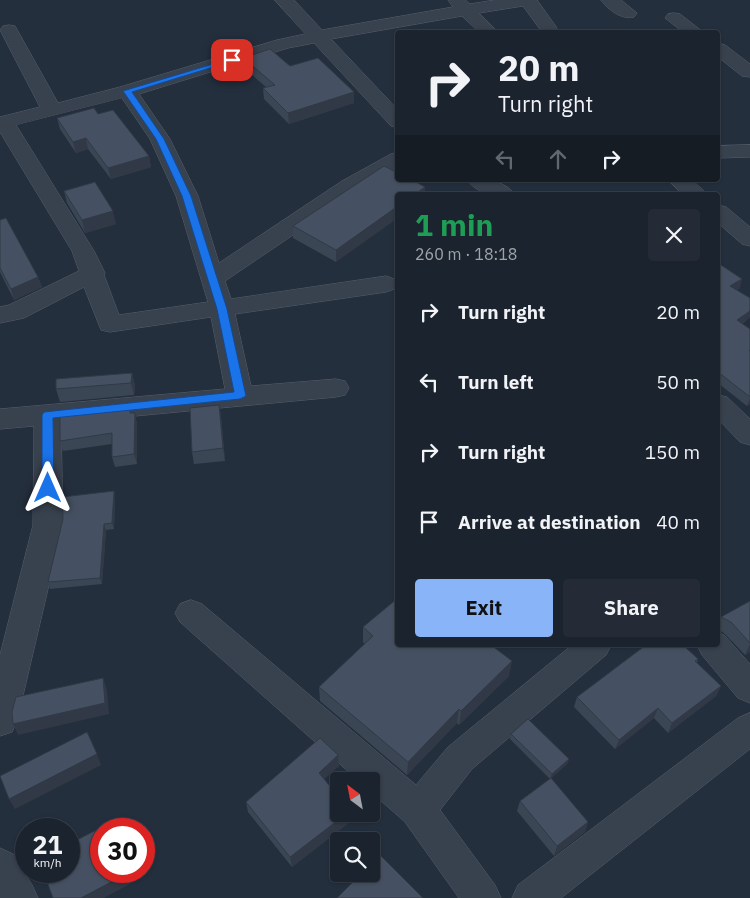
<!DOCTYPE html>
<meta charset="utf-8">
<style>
:root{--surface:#1b232e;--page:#242b36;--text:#f1f3f6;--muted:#a0a4aa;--line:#39404a;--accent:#8ab4f8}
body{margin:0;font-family:"IBM Plex Sans",sans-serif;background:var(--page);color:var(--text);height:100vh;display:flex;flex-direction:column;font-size:19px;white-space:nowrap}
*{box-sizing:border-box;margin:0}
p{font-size:16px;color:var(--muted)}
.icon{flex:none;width:28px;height:28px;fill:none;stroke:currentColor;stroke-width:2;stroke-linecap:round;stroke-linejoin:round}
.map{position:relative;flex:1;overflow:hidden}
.drawer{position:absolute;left:395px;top:192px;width:325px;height:455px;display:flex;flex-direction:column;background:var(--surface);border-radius:5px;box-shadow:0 1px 4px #0004,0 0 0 1px var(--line)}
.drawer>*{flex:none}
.hud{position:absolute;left:395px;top:30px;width:325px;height:152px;border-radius:5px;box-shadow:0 1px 4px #0004,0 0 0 1px var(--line);background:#1b232e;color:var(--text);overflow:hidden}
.needle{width:32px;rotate:328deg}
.buttons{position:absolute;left:330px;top:772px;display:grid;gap:10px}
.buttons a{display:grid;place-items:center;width:50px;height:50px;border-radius:5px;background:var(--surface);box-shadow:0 1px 4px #0004,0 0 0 1px var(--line);font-size:25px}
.speed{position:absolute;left:15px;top:818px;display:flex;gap:10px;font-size:25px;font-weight:700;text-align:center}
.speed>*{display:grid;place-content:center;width:65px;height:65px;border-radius:50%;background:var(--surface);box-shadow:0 1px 4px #0004,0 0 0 1px var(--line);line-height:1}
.speed small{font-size:12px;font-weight:400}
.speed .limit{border:8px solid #d22;background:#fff;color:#111}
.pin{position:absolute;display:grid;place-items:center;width:42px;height:42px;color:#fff;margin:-21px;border-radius:10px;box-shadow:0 2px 8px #0006}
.me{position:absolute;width:55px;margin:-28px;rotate:0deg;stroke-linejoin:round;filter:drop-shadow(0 0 4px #0008)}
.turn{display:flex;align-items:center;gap:18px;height:105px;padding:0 20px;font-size:22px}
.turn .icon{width:65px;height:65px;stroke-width:2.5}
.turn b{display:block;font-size:35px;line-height:42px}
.lanes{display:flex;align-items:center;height:48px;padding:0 20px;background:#0003;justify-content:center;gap:25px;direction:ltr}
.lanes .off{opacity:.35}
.round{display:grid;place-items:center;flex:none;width:52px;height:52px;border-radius:5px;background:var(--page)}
.summary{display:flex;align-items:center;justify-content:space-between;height:85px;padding:0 20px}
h1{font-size:30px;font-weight:700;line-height:38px;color:#1e9e55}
.button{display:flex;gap:10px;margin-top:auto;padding:10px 20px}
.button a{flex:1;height:58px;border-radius:5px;background:var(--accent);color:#111;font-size:20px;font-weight:700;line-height:58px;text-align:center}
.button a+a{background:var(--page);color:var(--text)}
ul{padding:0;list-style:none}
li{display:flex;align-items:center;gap:15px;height:70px;padding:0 20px}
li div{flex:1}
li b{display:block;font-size:19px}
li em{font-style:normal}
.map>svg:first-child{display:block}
</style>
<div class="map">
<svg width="750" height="898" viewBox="0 0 750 898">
<rect width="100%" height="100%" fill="#242f3e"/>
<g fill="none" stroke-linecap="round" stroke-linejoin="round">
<defs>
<path id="minor" d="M275 0H294L322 30 453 7 448 0H465L470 4 495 0H537L557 28 554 32H542L523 6 479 13 498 32H479L462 16 331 39 398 110V128L391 126 314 43 288 48 139 94 170 139 198 196 219 263 342 181 391 154 398 152V167L358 191 225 281 231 299 386 276 394 279 398 285 394 289 386 292 235 314 251 386 336 379 345 381 349 388 345 395 336 397 61 423 63 525 17 721 12 732 0 736V655L33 525 34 426 0 429V409L225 389 211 317 110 332 101 330 84 287 24 318 0 323V307L9 305 79 271 72 251 0 132V117L40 107 0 30 3 26 9 25 15 26 58 103 120 87 277 40 305 34ZM122 98 150 139 176 196 208 302 119 315 104 275 105 273 94 251 16 125Z
M601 0H621L637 13 634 17C622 20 608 10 601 0Z
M674 13 680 14 703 32H683L665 18 668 14Z
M718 43 725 45 750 64V77L742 76 718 57Z
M750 145V157L718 158V146Z
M467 180C485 180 504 179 515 195 497 195 479 196 467 180Z
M668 180H692L708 195H684Z
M718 205 726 207 750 227V246L742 244 718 223Z
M718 395 727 397 750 419V445L740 442 718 419Z
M191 600 202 604 416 785 448 747 572 645H611L606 655 472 769 440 810 495 885 501 898H459L405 822 371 792V781H359L180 622 175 613 180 604Z
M718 633 724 635 750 664V703L738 698 702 655 697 645H718Z
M750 713V749L561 898H512L518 885 738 718Z
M0 848 13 854 32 885 38 898H0Z"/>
</defs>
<!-- minor casing -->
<use href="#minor" stroke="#565f6c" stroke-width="1"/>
<!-- minor -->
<use href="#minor" fill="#38414e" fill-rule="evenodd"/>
</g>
<!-- wall -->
<path fill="#3b4654" d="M243 58 290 66 354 103 289 124 264 99 263 88 266 87 244 68Z
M98 114 149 156 151 167 111 179 88 149 76 153 60 129 57 118Z
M384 166 336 262 293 238V226Z
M64 191 116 224 85 233 67 203Z
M0 220 38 277 42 287 14 300 0 272Z
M718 263 740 288 736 290 750 298V317L742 324 750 329V404L747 406 718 383Z
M132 373 135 386 134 395 60 402 56 389Z
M219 405 221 417 225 461 194 464 192 452Z
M130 408 132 413 137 423V464L115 467 112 457V444L63 451 60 441Z
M114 491 115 497 114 529 106 530 102 584 50 589 48 582Z
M750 601V652L745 655 725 634 718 629V625L721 617Z
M363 627 509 676 459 725 457 723 407 775 320 701 319 687 365 644 363 642Z
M698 659 697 663 721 686 716 696 668 733 654 718 615 749 574 707 577 697Z
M511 734 569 759 567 764 550 779 588 822 585 832 554 856 517 811 520 801 550 779 510 739Z
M338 755 339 766 324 779 351 821 292 867 248 812 246 802Z"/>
<!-- shaded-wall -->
<path fill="#303945" d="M354 92V103L289 124 288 113Z
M86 138 88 149 76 153 73 142Z
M149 156 151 167 111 179 108 168Z
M425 187V195H414Z
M398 206V218L336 262V250Z
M113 211 116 224 85 233 82 220Z
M38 277 42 287 14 300 11 289Z
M742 279 740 288 727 295 730 286Z
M750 311V317L734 329 737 320Z
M132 373 135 386 134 395 131 383Z
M750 398V404L747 406Z
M219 405 221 417 225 461 223 448Z
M135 413 137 423V464L134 454Z
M114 491 115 497 114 529 112 523Z
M104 524 106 530 102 584 100 578Z
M750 644V652L745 655Z
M512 661 509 676 459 725 461 711Z
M103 678 107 690 109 714 18 735 13 724Z
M721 686 716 696 668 733 672 723Z
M658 708 654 718 615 749 619 740Z
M459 709 457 723 407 775 408 762Z
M97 754 101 765 15 809 9 799Z
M338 755 339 766 319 783V773Z
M569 759 567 764 550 779 552 774Z
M346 814H351V821L292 867 290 857Z
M588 822 585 832 554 856 557 846Z
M132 871H135L139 879 104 898H81Z"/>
<!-- building -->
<path fill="#455162" stroke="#303945" d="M270 49 290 66 318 58 354 92 288 113 263 88 275 85 243 58Z
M94 108 98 114 113 110 149 156 108 168 86 138 73 142 57 118Z
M384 166 398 173V180H412L425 187 414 195H398V206L336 250 293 226Z
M95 182 113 211 82 220 64 191Z
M6 218 38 277 11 289 0 268V220Z
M718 263 742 279 730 286 750 298V311L737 320 750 329V350L749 351H750V397L718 372Z
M132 373 131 383 56 389V379Z
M219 405 223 448 192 452 190 408Z
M130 408V413H135L134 454 112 457V433L60 441V415Z
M114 491 112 523 104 524 100 578 48 582 63 519 62 497Z
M398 598V645H491L512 661 461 711 459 709 408 762 319 687 373 636 363 627Z
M750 601V643L731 622 721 617Z
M646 645H683L698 659 695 661 721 686 672 723 658 708 619 740 577 697Z
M103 678 105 703 13 724 12 712 16 697Z
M528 719 569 759 552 774 511 734Z
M87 732 97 754 9 799 0 776Z
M320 738 338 755 319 773 339 797V814H346L290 857 246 802Z
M551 778 588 822 557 846 520 801Z
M114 821 117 829H101V871H132L81 898H53L43 871H69V844Z
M380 855 423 898H337L361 874H371V864Z"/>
<!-- route -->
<path fill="#1a73e8" stroke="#114b97" d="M230 59 236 60 132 92 164 139 191 196 227 309 246 396 240 399 53 418 54 488 52 491H44L42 488V415L44 412 234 392 217 309 182 196 156 139 123 91Z"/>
</svg>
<div class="buttons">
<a><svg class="needle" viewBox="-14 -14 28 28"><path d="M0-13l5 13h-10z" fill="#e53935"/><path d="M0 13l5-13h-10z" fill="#a0a4aa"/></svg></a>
<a><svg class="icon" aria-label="search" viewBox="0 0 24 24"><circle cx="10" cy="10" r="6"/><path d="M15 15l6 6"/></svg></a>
</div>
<div class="speed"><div>21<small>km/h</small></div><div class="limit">30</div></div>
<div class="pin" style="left:232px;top:60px;background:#d93025"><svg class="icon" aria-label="arrive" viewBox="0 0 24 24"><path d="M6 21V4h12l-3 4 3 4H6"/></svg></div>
<svg class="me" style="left:48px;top:488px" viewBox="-20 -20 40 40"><path d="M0-17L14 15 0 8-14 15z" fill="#1a73e8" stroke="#fff" stroke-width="4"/></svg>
<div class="hud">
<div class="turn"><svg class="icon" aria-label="right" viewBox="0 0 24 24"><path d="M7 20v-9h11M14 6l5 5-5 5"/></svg><div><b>20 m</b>Turn right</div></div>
<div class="lanes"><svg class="icon off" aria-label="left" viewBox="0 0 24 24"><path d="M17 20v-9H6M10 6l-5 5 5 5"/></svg><svg class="icon off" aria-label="ahead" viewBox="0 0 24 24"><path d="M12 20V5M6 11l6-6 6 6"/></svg><svg class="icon" aria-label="right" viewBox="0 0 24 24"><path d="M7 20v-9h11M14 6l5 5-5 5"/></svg></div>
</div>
<section class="drawer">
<div class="summary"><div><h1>1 min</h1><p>260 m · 18:18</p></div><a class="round"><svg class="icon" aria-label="close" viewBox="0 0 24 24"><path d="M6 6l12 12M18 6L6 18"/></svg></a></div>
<ul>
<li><svg class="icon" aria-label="right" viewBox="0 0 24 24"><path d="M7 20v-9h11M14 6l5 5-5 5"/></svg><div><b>Turn right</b></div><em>20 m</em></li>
<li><svg class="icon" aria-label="left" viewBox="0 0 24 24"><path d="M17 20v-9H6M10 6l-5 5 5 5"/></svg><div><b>Turn left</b></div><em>50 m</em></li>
<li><svg class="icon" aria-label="right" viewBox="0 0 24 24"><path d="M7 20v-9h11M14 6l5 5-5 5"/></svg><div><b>Turn right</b></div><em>150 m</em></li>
<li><svg class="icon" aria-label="arrive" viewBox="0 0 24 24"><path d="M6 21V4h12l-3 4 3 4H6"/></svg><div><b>Arrive at destination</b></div><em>40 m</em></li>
</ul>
<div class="button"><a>Exit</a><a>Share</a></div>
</section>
</div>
